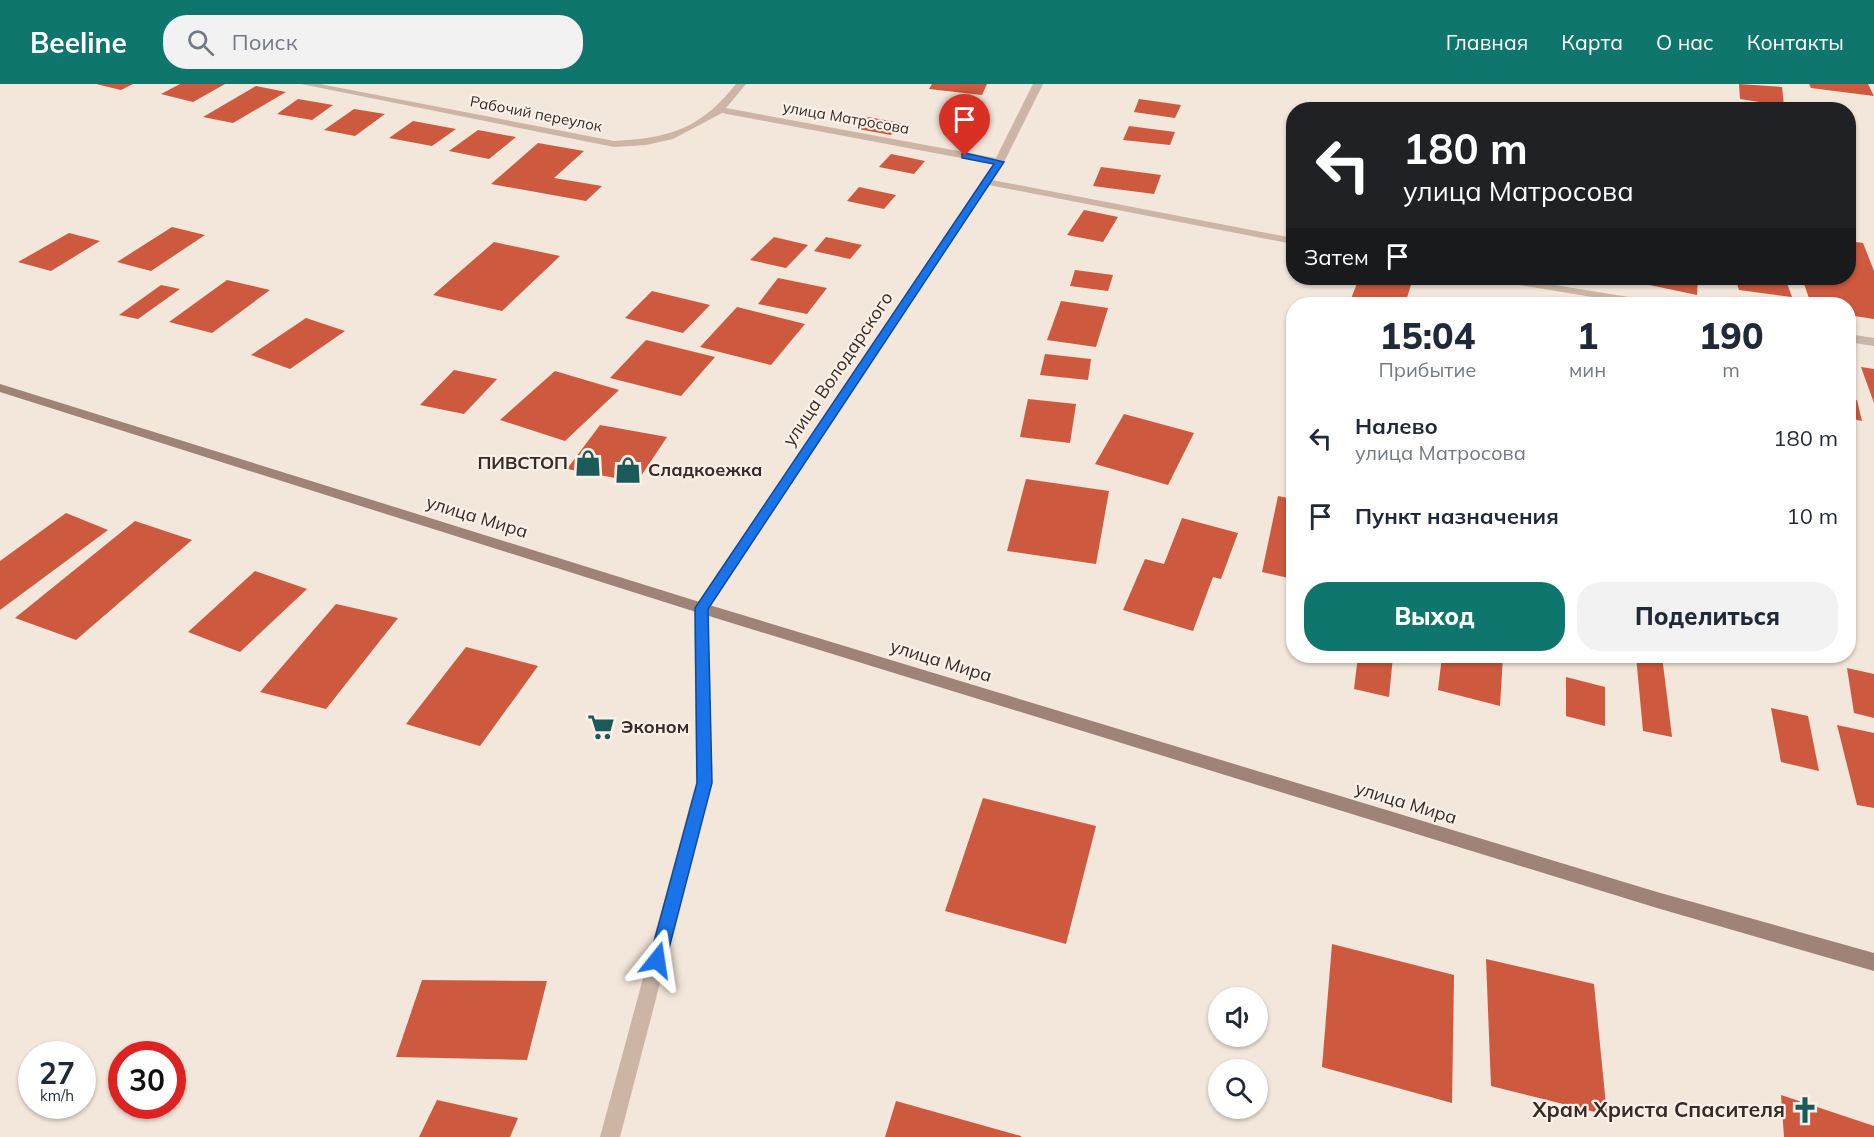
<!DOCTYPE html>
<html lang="ru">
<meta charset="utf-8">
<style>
:root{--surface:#fff;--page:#f2f2f3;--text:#1f2937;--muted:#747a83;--accent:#0f766e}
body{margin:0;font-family:Mulish,sans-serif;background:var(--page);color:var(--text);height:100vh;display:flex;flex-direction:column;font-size:22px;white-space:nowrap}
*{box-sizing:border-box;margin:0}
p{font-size:20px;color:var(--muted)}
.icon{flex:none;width:33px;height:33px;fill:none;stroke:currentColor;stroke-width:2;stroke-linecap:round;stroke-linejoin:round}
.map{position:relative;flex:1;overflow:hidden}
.panel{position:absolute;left:1286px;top:213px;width:570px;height:366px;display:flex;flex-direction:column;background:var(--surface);border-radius:24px;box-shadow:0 2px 4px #0004}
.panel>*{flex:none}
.top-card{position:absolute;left:1286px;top:18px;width:570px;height:183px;border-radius:24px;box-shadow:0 2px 4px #0004;background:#202124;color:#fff;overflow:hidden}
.buttons{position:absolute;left:1208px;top:903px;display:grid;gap:12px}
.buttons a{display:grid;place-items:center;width:60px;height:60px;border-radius:50%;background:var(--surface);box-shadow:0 2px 4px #0004;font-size:30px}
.speed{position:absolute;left:18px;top:957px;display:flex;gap:12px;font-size:30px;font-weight:700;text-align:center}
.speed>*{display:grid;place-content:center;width:78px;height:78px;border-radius:50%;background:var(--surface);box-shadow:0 2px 4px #0004;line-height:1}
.speed small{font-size:15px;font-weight:400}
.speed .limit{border:9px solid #d22;background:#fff;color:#111}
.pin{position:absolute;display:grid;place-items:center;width:51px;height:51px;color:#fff;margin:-62px -26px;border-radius:50% 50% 50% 0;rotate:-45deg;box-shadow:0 0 6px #0007}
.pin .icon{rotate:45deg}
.me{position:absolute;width:66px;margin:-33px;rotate:15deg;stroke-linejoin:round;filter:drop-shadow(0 0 4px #0008)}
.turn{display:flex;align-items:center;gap:21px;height:126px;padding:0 18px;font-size:27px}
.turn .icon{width:78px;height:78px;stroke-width:2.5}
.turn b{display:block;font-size:42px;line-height:51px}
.then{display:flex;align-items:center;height:57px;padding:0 18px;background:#0003;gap:12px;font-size:22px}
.eta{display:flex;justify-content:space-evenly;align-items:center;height:102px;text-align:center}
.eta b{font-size:36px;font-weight:800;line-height:42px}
.action{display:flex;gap:12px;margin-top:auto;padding:12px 18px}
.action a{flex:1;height:69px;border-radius:24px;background:var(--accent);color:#fff;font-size:24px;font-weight:800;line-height:69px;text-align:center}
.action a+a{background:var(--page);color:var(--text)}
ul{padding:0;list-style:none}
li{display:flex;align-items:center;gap:18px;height:78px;padding:0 18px}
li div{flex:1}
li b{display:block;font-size:22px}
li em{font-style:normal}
header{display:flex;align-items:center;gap:36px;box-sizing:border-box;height:84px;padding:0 30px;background:var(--accent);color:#fff}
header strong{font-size:28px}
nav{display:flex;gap:33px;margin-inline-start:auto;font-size:21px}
.search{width:420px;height:54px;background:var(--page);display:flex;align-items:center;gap:15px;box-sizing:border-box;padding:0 21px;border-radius:24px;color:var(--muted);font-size:22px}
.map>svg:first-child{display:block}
</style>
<header>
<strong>Beeline</strong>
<div class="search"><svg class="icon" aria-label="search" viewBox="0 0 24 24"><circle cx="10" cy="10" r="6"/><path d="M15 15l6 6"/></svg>Поиск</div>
<nav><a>Главная</a><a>Карта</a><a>О нас</a><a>Контакты</a></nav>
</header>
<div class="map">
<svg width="1874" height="1053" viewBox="0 0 1874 1053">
<rect width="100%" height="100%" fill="#f3e6da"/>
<!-- building -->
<path fill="#cd593e" d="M96 0H133L121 6Z
M180 0H225L193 18 161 10Z
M932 0H987L982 11 929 5Z
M1739 0 1782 3 1784 22 1740 15Z
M1809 0H1868L1874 12 1811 4Z
M256 2 286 8 233 39 203 33Z
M298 15 333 21 312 36 277 30Z
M1139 15 1181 21 1175 34 1134 28Z
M354 25 385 30 355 52 324 46Z
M868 33 901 39 891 51 858 45Z
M413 37 456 45 432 62 389 54Z
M1129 42 1175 48 1170 61 1123 56Z
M478 46 516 53 489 75 449 67Z
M538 59 584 67 554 94 602 102 586 117 491 100Z
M891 70 925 77 914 90 879 83Z
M1101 83 1161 91 1154 110 1093 102Z
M859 103 896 111 884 125 847 117Z
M1084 126 1118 133 1103 158 1067 151Z
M172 143 205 151 151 187 117 178Z
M69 149 100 157 51 187 18 178Z
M774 153 808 161 786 184 750 176Z
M826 153 862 161 850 175 814 167Z
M1848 157 1863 159 1874 187V235L1848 231V220H1811L1802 194 1832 197 1831 194H1848Z
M494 158 560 172 502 227 433 211Z
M1075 186 1113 191 1108 207 1070 202Z
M778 194 827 204 807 230 758 220Z
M1359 194H1374L1411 201 1405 220H1349Z
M1735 194H1785L1792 213 1739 206Z
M1621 195 1698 194 1697 211Z
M227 196 270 206 212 249 169 238Z
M161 201 180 205 138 235 119 231Z
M652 207 710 221 683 249 625 234Z
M1061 217 1108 224 1096 263 1047 256Z
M737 223 805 240 771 281 700 263Z
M306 234 345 247 290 285 251 271Z
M646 256 715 273 681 312 610 294Z
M1045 270 1091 275 1088 296 1040 291Z
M1861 283 1874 285V319Z
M454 286 497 295 464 330 420 321Z
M555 287 619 306 565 357 500 336Z
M1848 314 1857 316 1862 337 1848 334Z
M1028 315 1076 320 1070 359 1020 353Z
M1124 330 1194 349 1168 401 1095 380Z
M600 341 667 353 637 398 567 385Z
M1026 395 1109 407 1096 480 1007 467Z
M1278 412 1293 415V495L1262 488Z
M66 429 108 446 0 526V477Z
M1182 434 1238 449 1221 495 1213 493 1193 547 1123 526 1145 475 1164 480Z
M135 437 192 456 76 556 15 534Z
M255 487 307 505 240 568 188 548Z
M336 520 398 534 326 625 260 608Z
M466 563 538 582 480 662 406 640Z
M1358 572H1393L1389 613 1354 605Z
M1442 572H1503L1500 622 1438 606Z
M1636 572H1662L1672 653 1643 647Z
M1847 584 1874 590V634L1854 629Z
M1566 593 1605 603V642L1566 632Z
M1771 624 1808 632 1819 687 1781 678Z
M1837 641 1874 649V724L1857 721Z
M983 714 1096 742 1066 860 945 827Z
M1332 860 1454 891 1452 1019 1322 983Z
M1486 875 1594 900 1607 1031 1491 1002Z
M422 896 547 897 527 976 396 973Z
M1781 1011 1874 1042V1053H1784Z
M437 1016 518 1034 510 1053H419Z
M896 1017 1021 1052V1053H885Z"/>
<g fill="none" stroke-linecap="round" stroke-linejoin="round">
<!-- street -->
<path fill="#ccb5a5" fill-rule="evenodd" d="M301 0H320L614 57C670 54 700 45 736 0H746L726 24 996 74 1033 0H1043L1004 78 992 96 1293 154V160L989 101 708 525 712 699 620 1053H600L696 699 694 524 993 80 722 29 673 55 646 61 614 63Z
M1490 194H1512L1653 217 1659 220H1635L1495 197Z
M1848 250 1874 254V262L1848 258Z"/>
<!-- secondary -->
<path fill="#a08377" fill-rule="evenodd" d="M0 300 706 520 1657 808 1874 869V887L1657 824 696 528 0 308Z"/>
</g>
<!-- route -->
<path fill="#1a73e8" stroke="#114b97" stroke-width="1.5" d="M965 69 1004 78 708 525 712 699 666 876 663 882 657 884 651 882 649 876 697 699 695 524 994 80 962 74V70Z"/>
<!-- icons -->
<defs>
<symbol id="shop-bare" viewBox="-9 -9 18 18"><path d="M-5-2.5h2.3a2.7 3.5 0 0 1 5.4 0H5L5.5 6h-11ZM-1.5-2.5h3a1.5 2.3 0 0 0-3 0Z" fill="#1a5a5b" stroke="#faf0e7" stroke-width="2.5" paint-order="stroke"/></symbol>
<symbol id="supermarket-bare" viewBox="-9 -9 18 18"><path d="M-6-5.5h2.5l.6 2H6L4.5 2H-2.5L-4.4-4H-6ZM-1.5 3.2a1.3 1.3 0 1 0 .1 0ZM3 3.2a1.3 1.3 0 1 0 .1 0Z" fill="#1a5a5b" stroke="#faf0e7" stroke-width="2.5" paint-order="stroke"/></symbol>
<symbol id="church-bare" viewBox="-9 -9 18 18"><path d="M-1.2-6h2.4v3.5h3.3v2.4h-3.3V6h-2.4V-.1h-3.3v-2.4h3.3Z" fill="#1a5a5b" stroke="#faf0e7" stroke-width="2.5" paint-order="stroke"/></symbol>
</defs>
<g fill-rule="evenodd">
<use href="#shop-bare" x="569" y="360" width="38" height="38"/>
<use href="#shop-bare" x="609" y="367" width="38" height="38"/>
<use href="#supermarket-bare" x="582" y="624" width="38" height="38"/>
<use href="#church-bare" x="1786" y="1007" width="38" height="38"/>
</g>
<g text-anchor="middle" stroke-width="4.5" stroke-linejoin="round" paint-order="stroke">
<!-- far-street labels -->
<g font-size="15" fill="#372b27" stroke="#faf0e7">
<text transform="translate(536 30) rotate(11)" y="5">Рабочий переулок</text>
<text transform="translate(846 34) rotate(10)" y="5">улица Матросова</text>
</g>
<!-- street labels -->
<g font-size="18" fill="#372b27" stroke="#faf0e7">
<text transform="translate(838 285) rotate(-56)" y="6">улица Володарского</text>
<text transform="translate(477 433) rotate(17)" y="6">улица Мира</text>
<text transform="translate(941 577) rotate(17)" y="6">улица Мира</text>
<text transform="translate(1406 719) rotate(17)" y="6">улица Мира</text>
</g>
<!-- poi labels -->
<g font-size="18" font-weight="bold" fill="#372b27" stroke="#faf0e7" text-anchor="start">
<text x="568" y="385" text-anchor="end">ПИВСТОП</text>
<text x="648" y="392">Сладкоежка</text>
<text x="621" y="649">Эконом</text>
</g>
<!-- near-poi labels -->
<g font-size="21" font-weight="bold" fill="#372b27" stroke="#faf0e7" text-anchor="end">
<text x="1785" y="1033">Храм Христа Спасителя</text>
</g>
</g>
</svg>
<div class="buttons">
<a><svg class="icon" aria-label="sound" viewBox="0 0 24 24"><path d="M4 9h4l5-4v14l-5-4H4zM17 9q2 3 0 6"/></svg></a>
<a><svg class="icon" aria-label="search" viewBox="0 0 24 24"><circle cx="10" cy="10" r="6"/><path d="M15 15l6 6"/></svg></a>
</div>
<div class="speed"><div>27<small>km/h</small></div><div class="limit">30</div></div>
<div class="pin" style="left:965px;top:72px;background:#d93025"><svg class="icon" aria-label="arrive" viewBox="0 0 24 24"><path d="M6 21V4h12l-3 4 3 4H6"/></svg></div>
<svg class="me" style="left:657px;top:876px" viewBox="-20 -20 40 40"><path d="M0-17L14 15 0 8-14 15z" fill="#1a73e8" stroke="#fff" stroke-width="4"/></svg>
<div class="top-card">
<div class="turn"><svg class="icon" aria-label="left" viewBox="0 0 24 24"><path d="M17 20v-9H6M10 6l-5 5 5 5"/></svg><div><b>180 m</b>улица Матросова</div></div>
<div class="then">Затем<svg class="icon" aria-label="arrive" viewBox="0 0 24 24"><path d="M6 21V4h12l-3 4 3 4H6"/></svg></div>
</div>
<section class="panel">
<div class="eta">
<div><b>15:04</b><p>Прибытие</p></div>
<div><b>1</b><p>мин</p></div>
<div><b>190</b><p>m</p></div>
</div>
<ul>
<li><svg class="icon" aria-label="left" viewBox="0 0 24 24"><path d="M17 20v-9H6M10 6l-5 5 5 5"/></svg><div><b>Налево</b><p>улица Матросова</p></div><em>180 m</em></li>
<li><svg class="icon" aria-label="arrive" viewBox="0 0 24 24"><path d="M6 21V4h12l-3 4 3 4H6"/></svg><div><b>Пункт назначения</b></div><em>10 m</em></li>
</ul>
<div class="action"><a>Выход</a><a>Поделиться</a></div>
</section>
</div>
